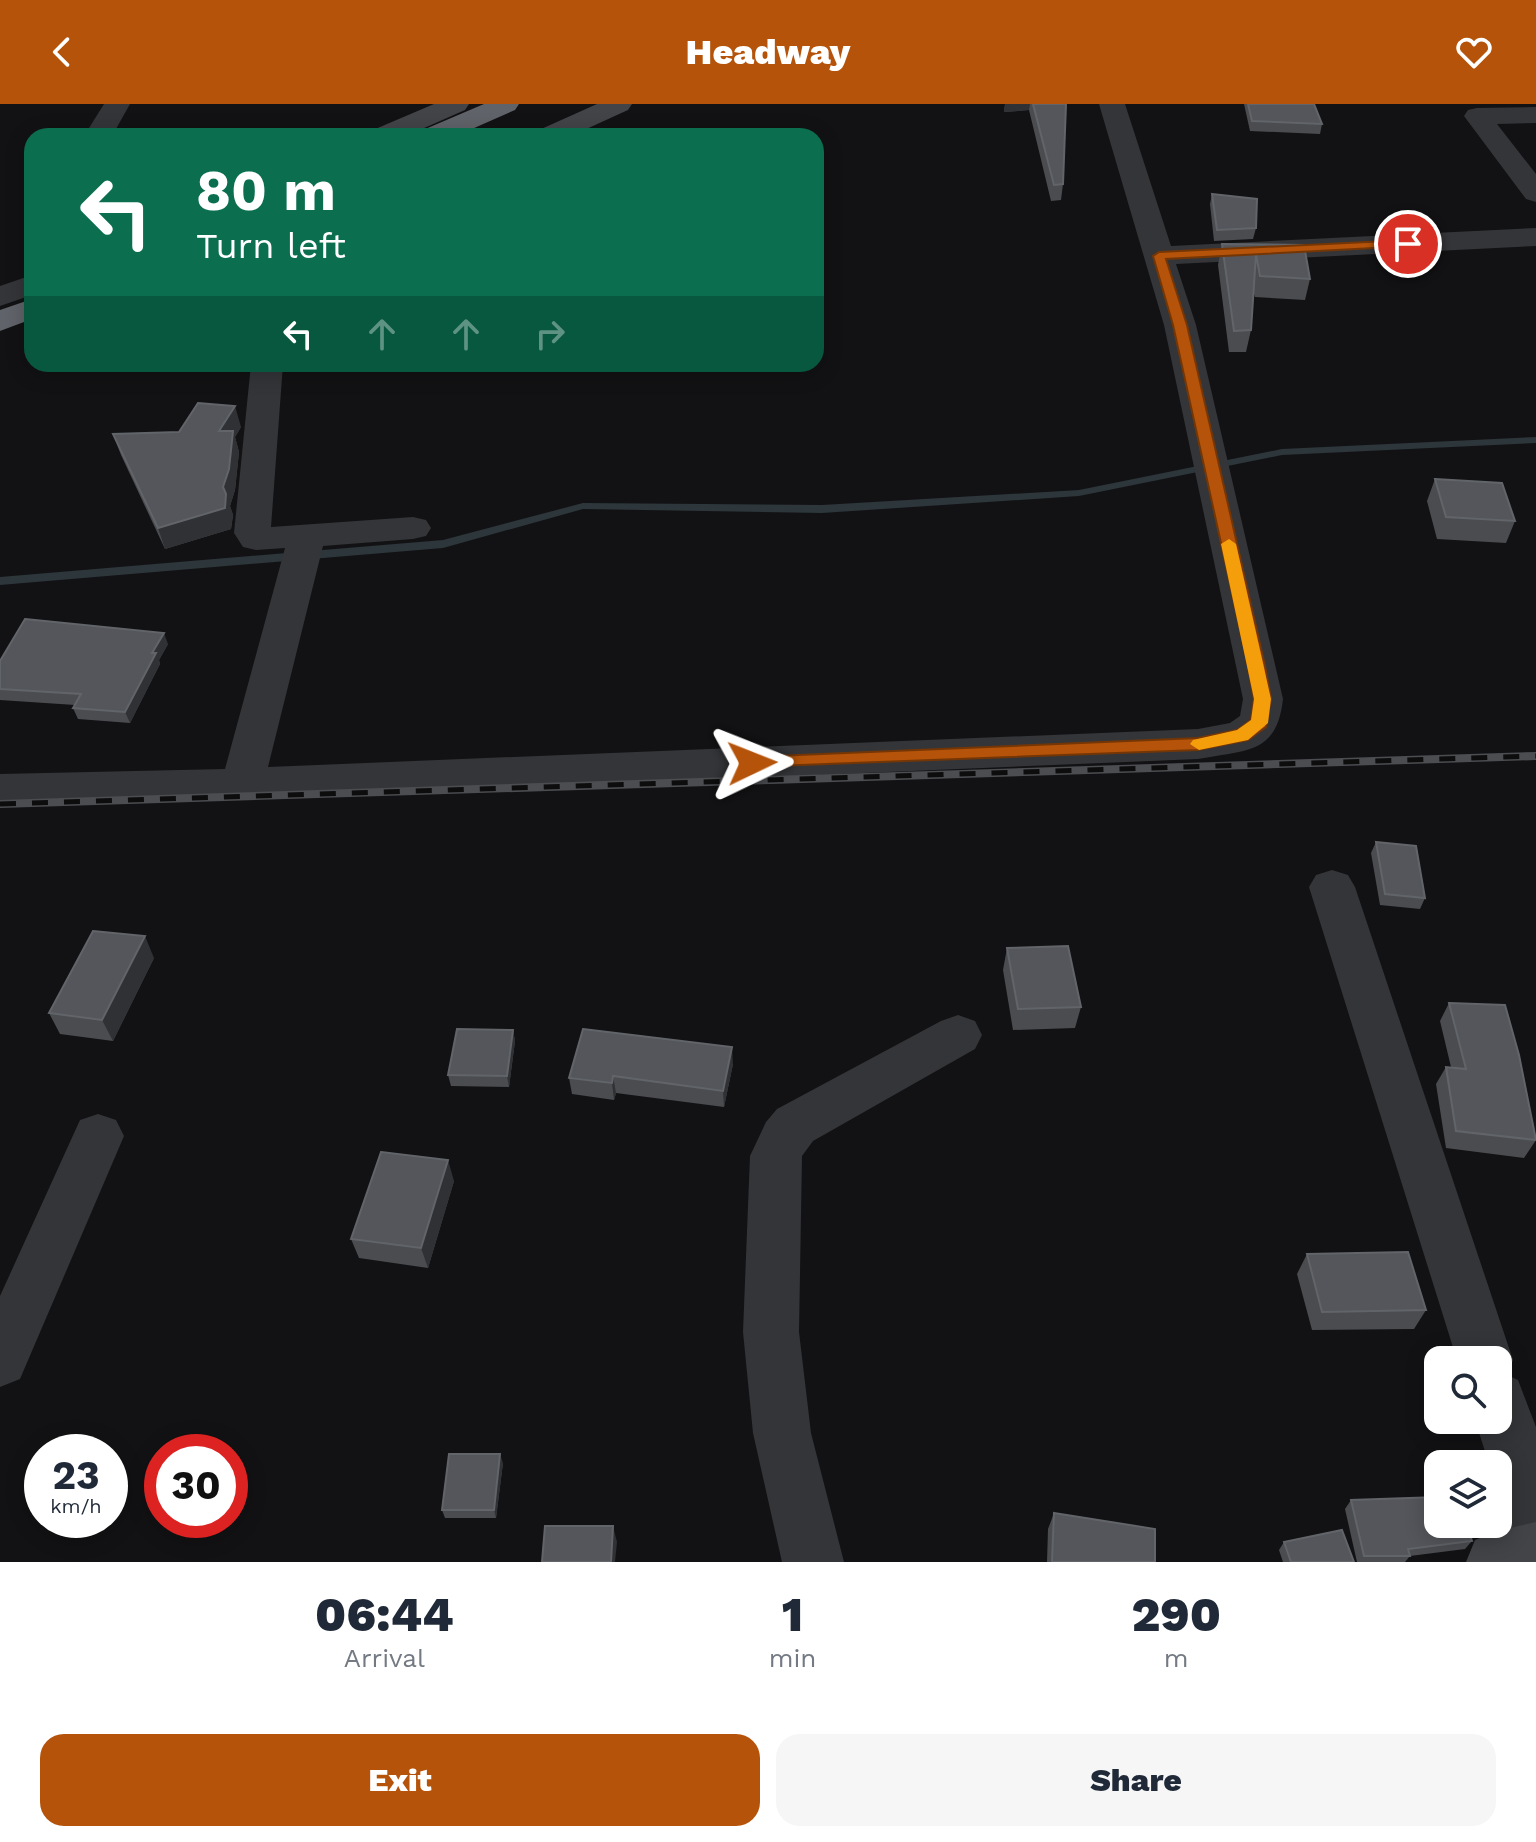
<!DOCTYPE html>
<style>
:root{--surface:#fff;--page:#f6f6f7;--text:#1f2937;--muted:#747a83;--accent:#b45309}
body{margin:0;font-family:"Work Sans",sans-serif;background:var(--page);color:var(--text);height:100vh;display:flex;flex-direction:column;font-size:30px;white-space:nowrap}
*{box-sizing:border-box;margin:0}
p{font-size:26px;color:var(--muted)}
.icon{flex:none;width:44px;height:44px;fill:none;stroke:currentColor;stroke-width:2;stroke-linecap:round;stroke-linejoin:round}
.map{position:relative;height:1458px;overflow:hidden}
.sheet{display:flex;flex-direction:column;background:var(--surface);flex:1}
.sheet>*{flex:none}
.banner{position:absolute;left:24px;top:24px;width:800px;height:244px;border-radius:24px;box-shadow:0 4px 20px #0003;background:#0b6e4f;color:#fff;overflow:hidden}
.buttons{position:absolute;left:1424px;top:1242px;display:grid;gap:16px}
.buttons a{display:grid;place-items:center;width:88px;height:88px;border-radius:16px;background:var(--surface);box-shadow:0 4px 20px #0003;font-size:40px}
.speed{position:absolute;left:24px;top:1330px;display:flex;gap:16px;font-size:40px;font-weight:700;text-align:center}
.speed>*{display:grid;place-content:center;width:104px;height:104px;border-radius:50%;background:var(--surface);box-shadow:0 4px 20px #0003;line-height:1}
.speed small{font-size:20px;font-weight:400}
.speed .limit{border:12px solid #d22;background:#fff;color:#111}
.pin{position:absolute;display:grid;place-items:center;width:68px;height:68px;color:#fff;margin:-34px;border:4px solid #fff;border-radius:50%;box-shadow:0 2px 8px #0007}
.me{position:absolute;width:88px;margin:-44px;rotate:88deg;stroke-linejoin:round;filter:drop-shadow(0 0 6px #0008)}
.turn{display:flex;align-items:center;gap:28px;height:168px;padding:0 40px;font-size:36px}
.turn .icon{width:104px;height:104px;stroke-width:2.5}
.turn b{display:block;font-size:56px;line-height:68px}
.lanes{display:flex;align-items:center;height:76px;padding:0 40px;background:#0003;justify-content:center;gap:40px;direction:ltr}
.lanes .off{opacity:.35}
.eta{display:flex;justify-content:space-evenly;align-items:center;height:136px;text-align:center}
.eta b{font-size:48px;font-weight:800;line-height:56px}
.action{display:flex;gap:16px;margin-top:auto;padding:16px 40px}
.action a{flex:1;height:92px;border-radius:24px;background:var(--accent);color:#fff;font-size:32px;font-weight:800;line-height:92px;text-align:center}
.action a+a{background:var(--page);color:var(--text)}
header{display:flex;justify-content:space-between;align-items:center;height:104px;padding:0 40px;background:var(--accent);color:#fff;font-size:36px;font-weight:800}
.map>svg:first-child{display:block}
</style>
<header><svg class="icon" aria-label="back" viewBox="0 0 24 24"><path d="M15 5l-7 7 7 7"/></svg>Headway<svg class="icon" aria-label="heart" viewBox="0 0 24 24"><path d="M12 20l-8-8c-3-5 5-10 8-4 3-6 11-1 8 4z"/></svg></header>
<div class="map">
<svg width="1536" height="1458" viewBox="0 0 1536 1458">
<rect width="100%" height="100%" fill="#121214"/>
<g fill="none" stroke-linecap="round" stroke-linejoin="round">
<!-- stream -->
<path fill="#2d363b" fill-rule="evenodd" d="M1536 333V339L1282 351 1079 392 822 409 583 405 443 444 0 481V473L443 436 583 399 822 401 1079 386 1282 345Z"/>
<!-- street -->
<path fill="#343538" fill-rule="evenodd" d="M104 0H130L112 32H84Z
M1099 0H1125L1171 142 1536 124V142L1176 160 1196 221 1283 595C1277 651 1245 646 1198 655L242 695 0 702V670L225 665 285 444 256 446 243 443 234 429 251 260H283L271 423 413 413 426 416 431 424 426 432 413 435 323 442 268 663 1198 625 1230 619 1240 612 1243 595 1164 221Z
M1536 3V19L1497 20 1536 70V98L1526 95 1464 12 1468 6 1477 4Z
M32 171V191L0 202V182Z
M1332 766 1348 771 1355 783 1513 1256 1507 1271 1518 1276 1536 1323V1443L1515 1434 1498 1388V1360H1489L1475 1316H1498V1256H1457L1309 783 1316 771Z
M958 911 975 917 982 931 975 945 813 1037 802 1052 799 1228 811 1329 844 1458H782L753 1329 743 1228 750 1052 766 1018 777 1005 941 917Z
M98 1010 116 1016 124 1032 20 1275 0 1283V1192L80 1016Z"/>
<!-- secondary -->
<path fill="#424448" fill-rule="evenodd" d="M434 0H469L465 6 406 32H369L373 26Z
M597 0H632L628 6 571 32H535L539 26Z
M1536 1418V1458H1466L1475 1436 1497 1427Z"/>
<!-- highway -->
<path fill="#606369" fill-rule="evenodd" d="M484 0H519L515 6 456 32H419L423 26Z
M32 195V215L0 227V206Z"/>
<defs>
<path id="rail" d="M0 700 1536 652"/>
</defs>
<!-- rail casing -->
<use href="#rail" stroke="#4b4d51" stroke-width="8"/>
<!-- rail -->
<use href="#rail" stroke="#0d0d0e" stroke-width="5" stroke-dasharray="16" stroke-linecap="butt"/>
</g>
<!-- wall -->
<path fill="#4b4c50" d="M1005 0H1066L1063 80 1061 96 1051 97 1029 6 1004 8Z
M1244 0H1314L1322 20 1320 30 1250 27Z
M1212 90 1256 124 1253 135 1214 137 1210 100Z
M1222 140 1310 175 1305 196 1255 193 1253 187 1251 226 1246 248H1229L1218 161Z
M241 323 235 333 239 348 235 386 230 402 233 411 231 425 165 445 121 351 113 330 179 328Z
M1435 375 1515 417 1506 439 1437 435 1427 397Z
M168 540 159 556 160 560 130 619 78 615 73 604 75 601 0 596V557Z
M1376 738 1425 794 1420 805 1380 801 1371 749Z
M1007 844 1081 903 1075 924 1013 926 1003 866Z
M154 854 113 937 60 930 49 909Z
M1449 899 1536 1036 1524 1054 1446 1044 1436 980 1446 963H1451L1440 917Z
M513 926 515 937 509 983 451 982 448 971Z
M733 960 724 1003 616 989 614 996 572 990 569 974Z
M454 1077 428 1164 359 1154 351 1135Z
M1307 1150 1426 1206 1414 1225 1312 1226 1297 1170Z
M503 1359 496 1414H445L442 1406Z
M1351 1396 1472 1437 1465 1445 1410 1452 1405 1458H1357L1345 1405Z
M1054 1409 1155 1458H1047L1048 1425Z
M1284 1438 1354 1458H1283L1279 1446Z"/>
<!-- shaded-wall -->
<path fill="#303134" d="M1005 0H1030L1029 6 1004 8Z
M235 302 241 323 235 333 239 348 235 386 230 402 233 411 231 425 165 445 158 424 223 383 219 327Z
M164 529 168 540 159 556 160 560 130 619 125 608 152 549Z
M145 832 154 854 113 937 102 916Z
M513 926 515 937 509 983 507 972Z
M732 943 733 960 724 1003 723 987Z
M613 972 616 989 614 996 612 979Z
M448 1056 454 1077 428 1164 421 1144Z
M500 1350 503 1359 496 1414 494 1406Z
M613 1422 617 1438 615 1458H611Z"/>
<!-- building -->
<path fill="#54565b" stroke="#616469" stroke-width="2" d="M1033 0H1066L1063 80 1054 81Z
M1248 0H1314L1322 20 1252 17Z
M1212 90 1257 95 1256 124 1217 126Z
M1222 140 1304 141 1310 175 1260 172 1256 150 1251 226 1234 227Z
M198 299 235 302 219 327H233L229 365 223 383 226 390 225 404 158 424 113 330 179 328Z
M1435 375 1502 379 1515 417 1446 413Z
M25 515 164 529 152 549H156L125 608 73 604 81 590 0 585V557Z
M1376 738 1416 742 1425 794 1385 790Z
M93 827 145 832 102 916 49 909Z
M1068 842 1081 903 1018 905 1007 844Z
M1449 899 1505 901 1519 951 1536 1036 1456 1027 1446 963 1466 965Z
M457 925 513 926 507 972 448 971Z
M583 925 732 943 723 987 613 972 612 979 569 974Z
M381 1048 448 1056 421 1144 351 1135Z
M1408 1148 1426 1206 1322 1208 1307 1150Z
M449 1350H500L494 1406H442Z
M1438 1393V1420H1466L1472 1437 1408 1445 1410 1452H1364L1351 1396Z
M1054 1409 1155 1425V1458H1052Z
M545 1422H613L611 1458H542Z
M1342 1426 1354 1458H1291L1284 1438Z"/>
<!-- route -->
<path fill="#b45309" stroke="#753606" stroke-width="2" d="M1408 136 1414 140 1412 142 1166 155 1187 221 1265 562 1271 595 1266 623 1248 636 1198 646 746 663 743 659 746 654 752 653 1198 634 1237 626 1251 616 1254 595 1248 562 1173 221 1153 152 1159 148Z"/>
<!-- slow -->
<path fill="#f59e0b" d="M1229 435 1236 440 1271 595 1268 619 1248 636 1199 646 1190 640 1193 636 1237 626 1251 616 1254 595 1221 440Z"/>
</svg>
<div class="buttons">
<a><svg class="icon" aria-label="search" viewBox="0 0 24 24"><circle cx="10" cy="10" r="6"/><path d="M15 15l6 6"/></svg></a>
<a><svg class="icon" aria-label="layers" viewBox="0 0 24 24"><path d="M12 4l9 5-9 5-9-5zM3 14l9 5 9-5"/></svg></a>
</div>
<div class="speed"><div>23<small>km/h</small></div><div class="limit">30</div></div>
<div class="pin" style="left:1408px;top:140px;background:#d93025"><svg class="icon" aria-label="arrive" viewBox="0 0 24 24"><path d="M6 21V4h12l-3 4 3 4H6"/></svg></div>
<svg class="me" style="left:752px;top:659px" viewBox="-20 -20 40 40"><path d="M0-17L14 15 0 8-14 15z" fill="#b45309" stroke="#fff" stroke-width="4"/></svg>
<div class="banner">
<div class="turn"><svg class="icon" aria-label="left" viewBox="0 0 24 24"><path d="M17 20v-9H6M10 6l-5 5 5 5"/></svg><div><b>80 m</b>Turn left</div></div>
<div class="lanes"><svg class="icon" aria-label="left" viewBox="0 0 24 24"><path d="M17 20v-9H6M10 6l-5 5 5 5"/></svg><svg class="icon off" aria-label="ahead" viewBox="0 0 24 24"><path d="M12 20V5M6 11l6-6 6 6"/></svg><svg class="icon off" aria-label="ahead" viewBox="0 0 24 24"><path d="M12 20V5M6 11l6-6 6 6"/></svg><svg class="icon off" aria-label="right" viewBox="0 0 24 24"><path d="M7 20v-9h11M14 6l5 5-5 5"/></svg></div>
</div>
</div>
<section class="sheet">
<div class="eta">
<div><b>06:44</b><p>Arrival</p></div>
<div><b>1</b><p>min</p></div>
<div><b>290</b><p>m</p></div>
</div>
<div class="action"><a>Exit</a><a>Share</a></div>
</section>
